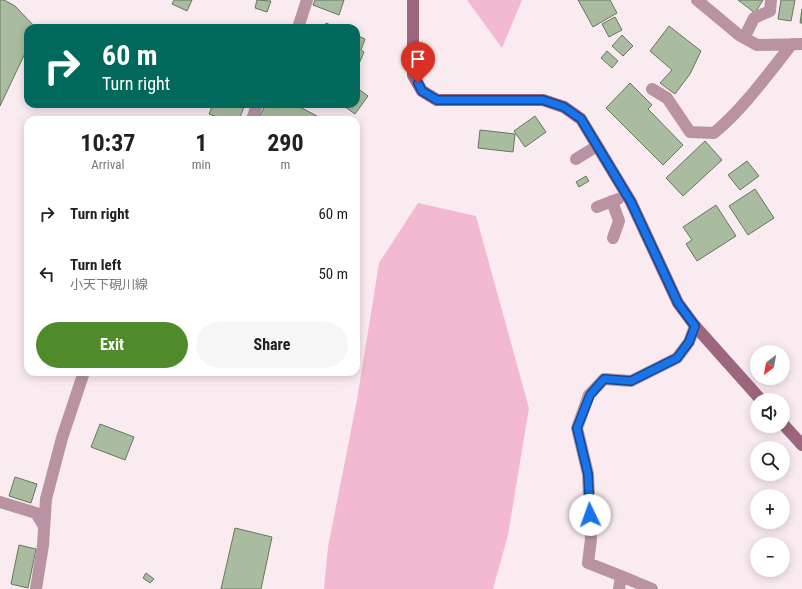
<!DOCTYPE html>
<meta charset="utf-8">
<style>
:root{--surface:#fff;--page:#f6f6f6;--text:#202124;--muted:#757577;--accent:#4f8b2a}
body{margin:0;font-family:"Roboto Condensed","Noto Sans JP",sans-serif;background:var(--page);color:var(--text);height:100vh;display:flex;flex-direction:column;font-size:15px;white-space:nowrap}
*{box-sizing:border-box;margin:0}
p{font-size:13px;color:var(--muted)}
.icon{flex:none;width:22px;height:22px;fill:none;stroke:currentColor;stroke-width:2;stroke-linecap:round;stroke-linejoin:round}
.map{position:relative;flex:1;overflow:hidden}
.side{position:absolute;left:24px;top:116px;width:336px;height:260px;display:flex;flex-direction:column;background:var(--surface);border-radius:12px;box-shadow:0 2px 10px #0003}
.side>*{flex:none}
.top-card{position:absolute;left:24px;top:24px;width:336px;height:84px;border-radius:12px;box-shadow:0 2px 10px #0003;background:#00695c;color:#fff;overflow:hidden}
.needle{width:26px;rotate:211deg}
.tools{position:absolute;left:750px;top:345px;display:grid;gap:8px}
.tools a{display:grid;place-items:center;width:40px;height:40px;border-radius:50%;background:var(--surface);box-shadow:0 2px 10px #0003;font-size:20px}
.pin{position:absolute;display:grid;place-items:center;width:34px;height:34px;color:#fff;margin:-41px -17px;border-radius:50% 50% 50% 0;rotate:-45deg;box-shadow:0 0 4px #0007}
.pin .icon{rotate:45deg}
.me{position:absolute;width:44px;margin:-22px;rotate:357deg;stroke-linejoin:round;filter:drop-shadow(0 0 3px #0008)}
.turn{display:flex;align-items:center;gap:14px;height:84px;padding:0 12px;font-size:18px}
.turn .icon{width:52px;height:52px;stroke-width:2.5}
.turn b{display:block;font-size:28px;line-height:34px}
.eta{display:flex;justify-content:space-evenly;align-items:center;height:68px;text-align:center}
.eta b{font-size:24px;font-weight:700;line-height:28px}
.action{display:flex;gap:8px;margin-top:auto;padding:8px 12px}
.action a{flex:1;height:46px;border-radius:24px;background:var(--accent);color:#fff;font-size:16px;font-weight:700;line-height:46px;text-align:center}
.action a+a{background:var(--page);color:var(--text)}
ul{padding:0;list-style:none}
li{display:flex;align-items:center;gap:12px;height:60px;padding:0 12px}
li div{flex:1}
li b{display:block;font-size:15px}
li em{font-style:normal}
.map>svg:first-child{display:block}
</style>
<div class="map">
<svg width="802" height="589" viewBox="0 0 802 589">
<rect width="100%" height="100%" fill="#faebf1"/>
<!-- green -->
<path fill="#f3b9d0" d="M467 0H522L502 48Z
M418 203 476 216 529 408 508 535 493 589H324L328 547 357 400 379 263Z"/>
<!-- building -->
<path fill="#a9bca0" stroke="#65775d" d="M0 0H4L15 6 36 28H28V47L0 106Z
M174 0H192L187 11 172 4Z
M257 0 271 1 267 12 255 8Z
M315 0H344L339 15 313 5Z
M578 0H610L617 13 593 27Z
M738 0H763L755 13Z
M781 0H795L791 21 778 19Z
M802 9V23H800Z
M615 17 622 30 609 37 602 24Z
M326 23 338 28H324Z
M669 26 701 51 690 74 675 94 660 83 672 70 650 51Z
M356 35 365 39 361 50 364 52 358 66 356 65Z
M622 35 633 46 623 56 612 46Z
M607 51 618 61 612 68 601 58Z
M630 83 652 105 648 109 683 145 663 165 606 108Z
M356 87 368 96 355 114 341 104H356Z
M213 104H245L239 120H225L209 114Z
M266 104H270L277 108 279 104H294L317 116 315 120H266L259 117Z
M535 116 546 132 525 147 514 131Z
M480 130 515 134 513 152 478 148Z
M705 141 722 160 683 196 666 178Z
M747 161 759 176 740 190 728 175Z
M586 176 589 181 579 187 576 182Z
M755 189 774 218 748 235 729 206Z
M716 205 736 236 697 261 686 244 692 240 683 227Z
M100 424 134 437 125 460 91 447Z
M15 477 37 484 31 503 9 496Z
M235 528 272 537 261 589H221Z
M19 545 36 549 28 588 11 584Z
M146 573 154 579 150 583 143 578Z"/>
<g fill="none" stroke-linecap="round" stroke-linejoin="round">
<!-- street -->
<path stroke="#b993a2" stroke-width="12" d="M697 0 739 35 757 45 802 44
M298 28 307 0
M744 38 754 18 770 11 771 0
M652 89 667 98 690 132 714 133C744 108 768 74 792 44
M252 120 257 104
M576 159 597 146
M612 201 619 221 613 238
M597 207 618 199
M0 502 36 513 44 526
M621 576 588 563 591 539 588 474 577 428 589 395 604 379 631 381 677 358 689 342 695 326
M36 589 43 545 46 499 62 438 84 372
M619 589 621 576 652 589"/>
<!-- secondary -->
<path stroke="#9c667d" stroke-width="12" d="M413 0V75L422 91 437 100H543L564 107 581 119 631 202 678 303 695 326 761 400
M783 424 802 445"/>
</g>
<g fill="none" stroke-linecap="round" stroke-linejoin="round">
<defs>
<path id="route" d="M418 83 422 91 437 100H543L564 107 581 119 631 202 678 303 695 326 689 342 677 358 631 381 604 379 590 395 577 428 588 474 590 515"/>
</defs>
<!-- route casing -->
<use href="#route" stroke="#114b97" stroke-width="10"/>
<!-- route -->
<use href="#route" stroke="#1a73e8" stroke-width="7"/>
</g>
</svg>
<div class="tools">
<a><svg class="needle" viewBox="-14 -14 28 28"><path d="M0-13l5 13h-10z" fill="#e53935"/><path d="M0 13l5-13h-10z" fill="#757577"/></svg></a>
<a><svg class="icon" aria-label="sound" viewBox="0 0 24 24"><path d="M4 9h4l5-4v14l-5-4H4zM17 9q2 3 0 6"/></svg></a>
<a><svg class="icon" aria-label="search" viewBox="0 0 24 24"><circle cx="10" cy="10" r="6"/><path d="M15 15l6 6"/></svg></a>
<a>+</a>
<a>−</a>
</div>
<div class="pin" style="left:418px;top:83px;background:#d93025"><svg class="icon" aria-label="arrive" viewBox="0 0 24 24"><path d="M6 21V4h12l-3 4 3 4H6"/></svg></div>
<svg class="me" style="left:590px;top:515px" viewBox="-20 -20 40 40"><circle r="19" fill="#fff"/><path d="M0-13L10 11 0 6-10 11z" fill="#1a73e8"/></svg>
<div class="top-card">
<div class="turn"><svg class="icon" aria-label="right" viewBox="0 0 24 24"><path d="M7 20v-9h11M14 6l5 5-5 5"/></svg><div><b>60 m</b>Turn right</div></div>
</div>
<section class="side">
<div class="eta">
<div><b>10:37</b><p>Arrival</p></div>
<div><b>1</b><p>min</p></div>
<div><b>290</b><p>m</p></div>
</div>
<ul>
<li><svg class="icon" aria-label="right" viewBox="0 0 24 24"><path d="M7 20v-9h11M14 6l5 5-5 5"/></svg><div><b>Turn right</b></div><em>60 m</em></li>
<li><svg class="icon" aria-label="left" viewBox="0 0 24 24"><path d="M17 20v-9H6M10 6l-5 5 5 5"/></svg><div><b>Turn left</b><p>小天下硯川線</p></div><em>50 m</em></li>
</ul>
<div class="action"><a>Exit</a><a>Share</a></div>
</section>
</div>
